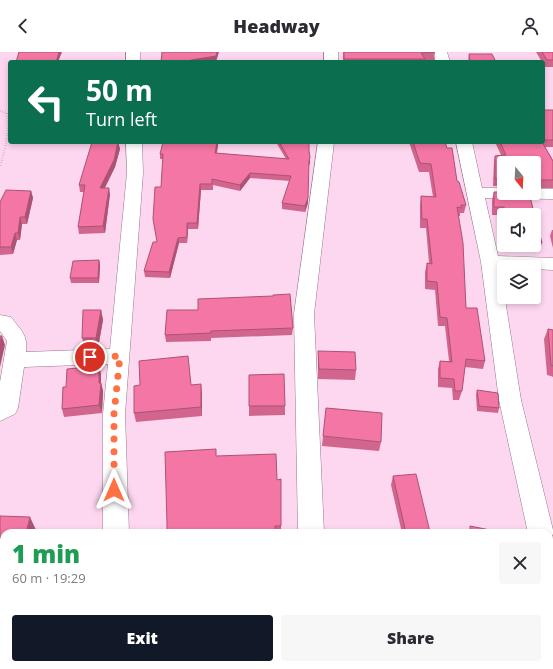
<!DOCTYPE html>
<meta charset="utf-8">
<style>
:root{--surface:#fff;--page:#f7f7f7;--text:#2b2b33;--muted:#7c7c81;--accent:#111827}
body{margin:0;font-family:"Open Sans",sans-serif;background:var(--page);color:var(--text);height:100vh;display:flex;flex-direction:column;font-size:15px;white-space:nowrap}
*{box-sizing:border-box;margin:0}
p{font-size:13px;color:var(--muted)}
.icon{flex:none;width:22px;height:22px;fill:none;stroke:currentColor;stroke-width:2;stroke-linecap:round;stroke-linejoin:round}
.map{position:relative;flex:1;overflow:hidden}
.details{position:absolute;left:0px;top:477px;width:553px;height:140px;display:flex;flex-direction:column;background:var(--surface);border-radius:12px 12px 0 0;box-shadow:0 2px 6px #0003}
.details>*{flex:none}
.guide{position:absolute;left:8px;top:8px;width:537px;height:84px;border-radius:4px;box-shadow:0 2px 6px #0003;background:#0b6e4f;color:#fff;overflow:hidden}
.needle{width:26px;rotate:162deg}
.controls{position:absolute;left:497px;top:104px;display:grid;gap:8px}
.controls a{display:grid;place-items:center;width:44px;height:44px;border-radius:4px;background:var(--surface);box-shadow:0 2px 6px #0003;font-size:20px}
.pin{position:absolute;display:grid;place-items:center;width:34px;height:34px;color:#fff;margin:-17px;border:2px solid #fff;border-radius:50%;box-shadow:0 1px 4px #0007}
.me{position:absolute;width:44px;margin:-22px;rotate:0deg;stroke-linejoin:round;filter:drop-shadow(0 0 3px #0008)}
.turn{display:flex;align-items:center;gap:14px;height:84px;padding:0 12px;font-size:18px}
.turn .icon{width:52px;height:52px;stroke-width:2.5}
.turn b{display:block;font-size:28px;line-height:34px}
.round{display:grid;place-items:center;flex:none;width:42px;height:42px;border-radius:4px;background:var(--page)}
.overview{display:flex;align-items:center;justify-content:space-between;height:68px;padding:0 12px}
h1{font-size:24px;font-weight:800;line-height:30px;color:#1e9e55}
.cta{display:flex;gap:8px;margin-top:auto;padding:8px 12px}
.cta a{flex:1;height:46px;border-radius:4px;background:var(--accent);color:#fff;font-size:16px;font-weight:800;line-height:46px;text-align:center}
.cta a+a{background:var(--page);color:var(--text)}
header{display:flex;justify-content:space-between;align-items:center;height:52px;padding:0 12px;background:var(--surface);font-size:18px;font-weight:800}
.map>svg:first-child{display:block}
</style>
<header><svg class="icon" aria-label="back" viewBox="0 0 24 24"><path d="M15 5l-7 7 7 7"/></svg>Headway<svg class="icon" aria-label="person" viewBox="0 0 24 24"><circle cx="12" cy="8" r="4"/><path d="M4 21q1-7 8-7t8 7"/></svg></header>
<div class="map">
<svg width="553" height="617" viewBox="0 0 553 617">
<rect width="100%" height="100%" fill="#fdd7f0"/>
<g fill="none" stroke-linecap="round" stroke-linejoin="round">
<defs>
<path id="minor" d="M126 0H140V10H126Z
M324 0H338V10H324Z
M433 0H447L450 10H436Z
M126 90H142L143 121 125 362 129 481H103V362L108 312 24 315 18 356 15 362 0 369V330L7 289 0 279V263L11 265C21 279 28 282 26 300L110 297 127 121Z
M318 90H334L314 262 324 481H298L294 262Z
M456 90H472L482 136H504V141H534V137H553V147L485 146 498 204 553 206V218L534 217V215L500 216 521 348 553 478V482L549 489V481H528L499 348 481 210Z
M549 502 553 504V542L549 541Z
M102 613H130V617H102Z
M308 613H336V617H308Z"/>
</defs>
<!-- minor casing -->
<use href="#minor" stroke="#99788e" stroke-width="1"/>
<!-- path -->
<path stroke="#ba9cb0" stroke-width="2" stroke-dasharray="0.5 2" stroke-linecap="butt" d="M0 59 7 61C10 80 5 97 0 115"/>
<!-- minor -->
<use href="#minor" fill="#fff" fill-rule="evenodd"/>
</g>
<!-- wall -->
<path fill="#d2658d" d="M343 0H435L434 8H425V10H343Z
M536 0H553V15H545L543 11V10H542Z
M469 2 496 10H468Z
M543 58H553V95H545L553 109V136H534V111H504V134H493L494 111 495 104 501 103 495 90H543Z
M118 90 120 97 115 115 105 136 110 142 105 181 79 182 78 175 84 140H80L79 133Z
M163 90H218V94L217 101 286 107 276 90H309V99L310 105V111L308 115V151L305 160 282 157V151L290 129 250 126 240 139 213 133V138H201L198 177H188L187 191H179L170 226 145 225 144 219 157 190 163 107H160V102Z
M409 90H445L457 129 466 153 464 161H460V164H458L466 256 485 309 483 317 465 315 462 339 459 348H453L452 336 438 335V317L440 309H449L445 274H438L435 238 425 237V220L427 211H429L426 176H420V153L421 144 433 145 429 120H419Z
M31 139 33 146 27 172H22L20 188H17L13 202 0 203V150Z
M494 140H504V141H529L542 191 539 199 510 198 509 193H534V163H504V176L502 163H492V148Z
M552 178H553V196L550 184Z
M99 208 100 213 99 231H71L70 226Z
M101 258 103 268 98 296H85L82 286Z
M167 258 293 276 292 283 211 286V289L166 290 165 283Z
M548 277 553 278V325L551 324 547 323 544 287Z
M318 299 356 318 355 328 318 327Z
M101 322V331L103 339 102 361 64 365 62 357 66 335Z
M191 333 202 341V364L136 370 134 361Z
M477 338 499 356 498 361 477 359 476 343Z
M249 354H285V363L249 364Z
M323 384 381 390 379 399 322 394Z
M217 404 277 428 281 427V481H167Z
M393 424 430 480V481H402L391 433Z
M0 464 36 478 4 481V507H0Z
M453 613H520L521 617H454Z"/>
<!-- shaded-wall -->
<path fill="#ab5373" d="M59 0H62L58 10H56Z
M217 0H219L216 10H191V8Z
M118 90 120 97 115 115 101 143 100 136Z
M217 90 218 94 215 106V101Z
M310 105V111L308 115 309 109Z
M250 121V126L240 139V133Z
M200 132 201 138 198 177 197 171Z
M109 136 110 142 105 181 103 174Z
M31 139 33 146 27 172 25 165Z
M308 146V151L305 160V154Z
M20 165 22 172 20 188 18 181Z
M187 171 188 177 187 191Z
M15 181 17 188 13 202 11 195Z
M178 186 179 191 170 226 169 220Z
M99 208 100 213 99 231 98 226Z
M101 258 103 268 98 296 96 286Z
M2 284 5 293 0 315V291Z
M99 314 101 322V331L103 339 102 361 99 353Z
M201 332 202 341V364L201 355Z
M30 465 36 478 35 481H26Z
M82 613H85V617H81Z"/>
<!-- building -->
<path fill="#f476a4" stroke="#ab5373" d="M19 0H59L56 10H16Z
M162 0H217L216 4 191 8V10H161Z
M344 0H435L421 1 425 7H344Z
M542 0H553V8H547Z
M469 2H492L496 10H470Z
M543 58H553V88H543Z
M92 90H118L114 108 100 136H109L103 174 78 175 85 133H79Z
M163 90H217L215 101 289 107 279 90H309V99L310 105 309 109 308 146 305 154 282 151 291 124 250 121 240 133 212 127V132H200L197 171H187V185L178 186 169 220 144 219 153 190H157L153 167 155 135H161L163 102H160Z
M413 90H445L447 96H452L457 129 459 130 466 153H461V156L457 155 463 191 466 256H477L485 309 466 307 462 339H455L454 327 440 326V309L452 310 447 266 440 265 437 230 427 229V211L432 212 427 167H422L421 144 436 145 431 112 420 111Z
M500 90H542L553 109V128H536L535 132H534V111H504V127H495V104L506 103Z
M6 138 31 139 25 165H20L18 181H15L11 195H0V150Z
M494 140H504V141H529L542 191H534V163H505L504 155H494Z
M99 208 98 226H70L73 209Z
M290 242 293 276 211 279V281L165 283 167 258H198V247L273 244V243Z
M83 258H101L96 286H82Z
M548 277 553 278V314L551 313Z
M0 284H2L0 291Z
M318 299 355 300 356 318 319 317Z
M188 304 191 333 201 332V355L134 361V334L140 333 139 309Z
M99 314V331H101L99 353 62 357 63 335H66L67 317Z
M284 322 285 354H249V323Z
M477 338 498 341 499 356 479 354Z
M326 356 382 361 381 390 323 384Z
M216 397V404L276 402 277 428 281 427V474H275V481H167V472L165 400Z
M416 422 430 480 417 481H406L393 424Z
M0 464 30 465 26 481H4V494H0Z
M470 474 505 481H470Z
M41 613H82L81 617H40Z
M458 613H520L521 617H458Z"/>
<g fill="none" stroke-linecap="round" stroke-linejoin="round">
<!-- route -->
<path stroke="#ff7043" stroke-width="7" stroke-dasharray="0 12.6" d="M90 305 120 304 114 362V438"/>
</g>
</svg>
<div class="controls">
<a><svg class="needle" viewBox="-14 -14 28 28"><path d="M0-13l5 13h-10z" fill="#e53935"/><path d="M0 13l5-13h-10z" fill="#7c7c81"/></svg></a>
<a><svg class="icon" aria-label="sound" viewBox="0 0 24 24"><path d="M4 9h4l5-4v14l-5-4H4zM17 9q2 3 0 6"/></svg></a>
<a><svg class="icon" aria-label="layers" viewBox="0 0 24 24"><path d="M12 4l9 5-9 5-9-5zM3 14l9 5 9-5"/></svg></a>
</div>
<div class="pin" style="left:90px;top:305px;background:#d93025"><svg class="icon" aria-label="arrive" viewBox="0 0 24 24"><path d="M6 21V4h12l-3 4 3 4H6"/></svg></div>
<svg class="me" style="left:114px;top:438px" viewBox="-20 -20 40 40"><path d="M0-17L14 15 0 8-14 15z" fill="#ff7043" stroke="#fff" stroke-width="4"/></svg>
<div class="guide">
<div class="turn"><svg class="icon" aria-label="left" viewBox="0 0 24 24"><path d="M17 20v-9H6M10 6l-5 5 5 5"/></svg><div><b>50 m</b>Turn left</div></div>
</div>
<section class="details">
<div class="overview"><div><h1>1 min</h1><p>60 m · 19:29</p></div><a class="round"><svg class="icon" aria-label="close" viewBox="0 0 24 24"><path d="M6 6l12 12M18 6L6 18"/></svg></a></div>
<div class="cta"><a>Exit</a><a>Share</a></div>
</section>
</div>
